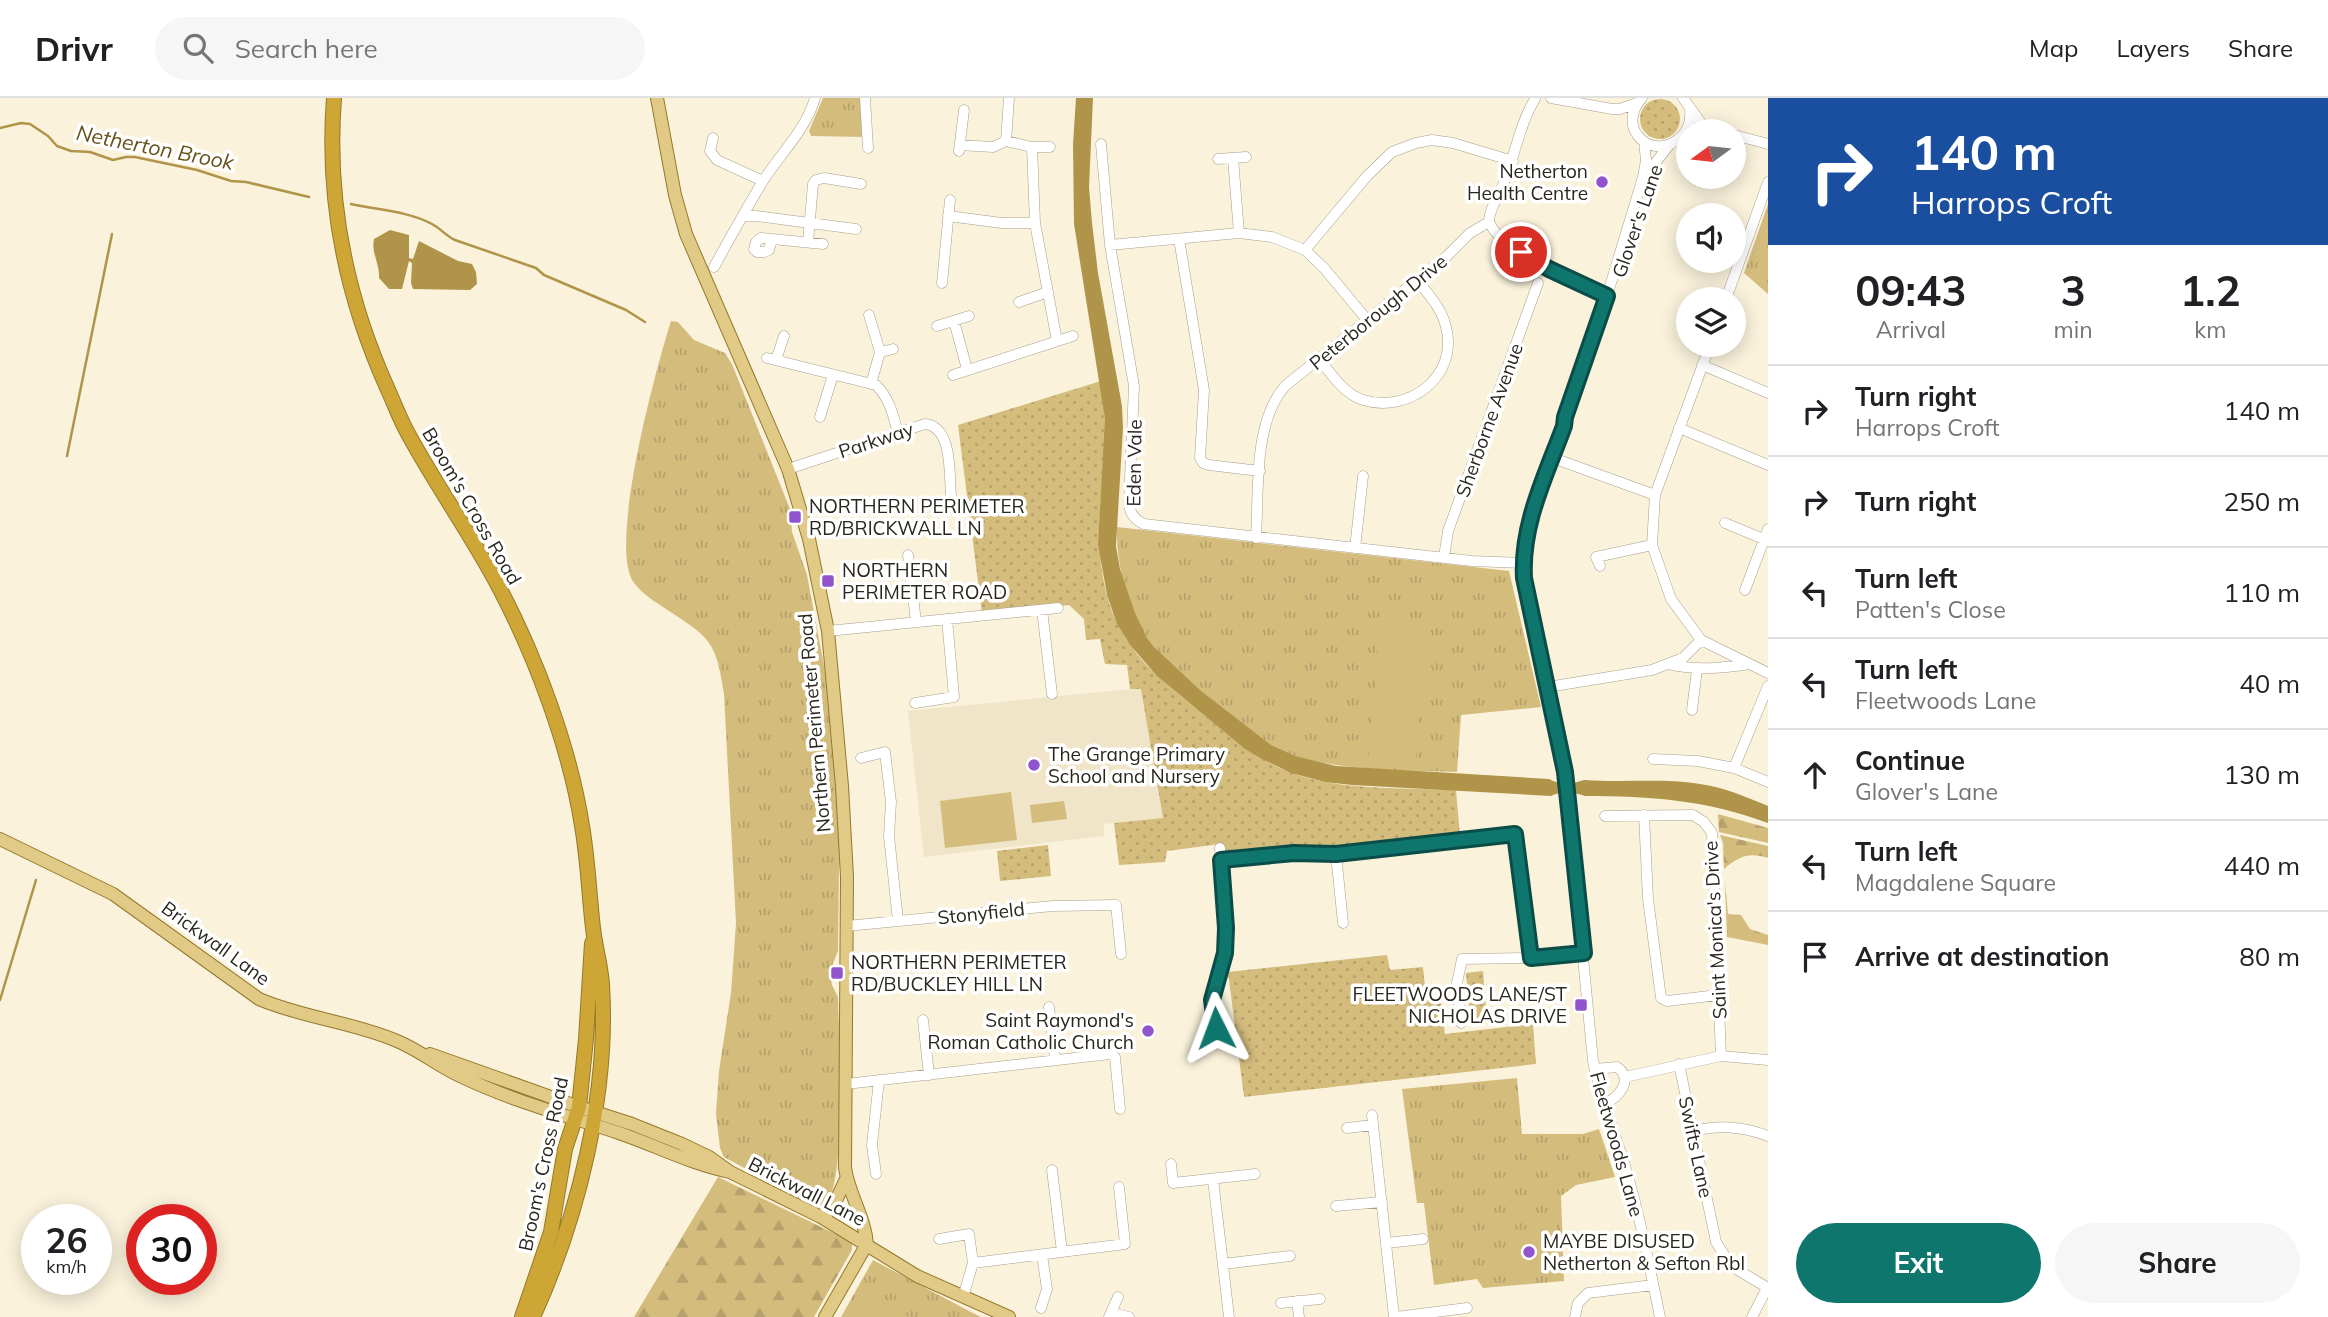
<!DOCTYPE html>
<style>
:root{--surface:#fff;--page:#f6f6f6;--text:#202124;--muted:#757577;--line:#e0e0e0;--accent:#0f766e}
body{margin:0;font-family:Mulish,sans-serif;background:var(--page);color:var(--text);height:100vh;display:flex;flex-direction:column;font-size:26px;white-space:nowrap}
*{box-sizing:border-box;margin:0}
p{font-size:23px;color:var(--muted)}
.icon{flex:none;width:38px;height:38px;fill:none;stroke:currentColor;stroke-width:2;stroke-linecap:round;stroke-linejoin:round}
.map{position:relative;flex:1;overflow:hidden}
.sheet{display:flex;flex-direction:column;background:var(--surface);width:560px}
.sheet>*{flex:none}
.guide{background:#1a4fa0;color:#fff;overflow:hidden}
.needle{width:46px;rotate:255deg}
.buttons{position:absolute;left:1676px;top:21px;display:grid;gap:14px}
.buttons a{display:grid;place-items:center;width:70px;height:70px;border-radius:50%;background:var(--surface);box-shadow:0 4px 18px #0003;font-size:35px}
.speed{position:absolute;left:21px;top:1106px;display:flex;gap:14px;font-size:35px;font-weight:700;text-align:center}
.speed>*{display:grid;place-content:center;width:91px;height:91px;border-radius:50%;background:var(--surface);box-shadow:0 4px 18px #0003;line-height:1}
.speed small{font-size:18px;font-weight:400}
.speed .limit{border:10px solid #d22;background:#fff;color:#111}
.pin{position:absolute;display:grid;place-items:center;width:60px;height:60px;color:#fff;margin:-30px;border:4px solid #fff;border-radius:50%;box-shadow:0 2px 7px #0007}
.me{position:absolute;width:77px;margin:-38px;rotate:357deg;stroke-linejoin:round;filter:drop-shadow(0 0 5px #0008)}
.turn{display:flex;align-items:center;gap:24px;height:147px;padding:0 28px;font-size:32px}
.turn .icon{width:91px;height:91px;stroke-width:2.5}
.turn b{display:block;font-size:49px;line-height:60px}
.eta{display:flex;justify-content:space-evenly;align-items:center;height:119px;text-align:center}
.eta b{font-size:42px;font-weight:700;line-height:49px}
.button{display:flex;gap:14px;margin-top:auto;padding:14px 28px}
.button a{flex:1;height:80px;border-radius:42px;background:var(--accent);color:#fff;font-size:28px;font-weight:700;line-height:80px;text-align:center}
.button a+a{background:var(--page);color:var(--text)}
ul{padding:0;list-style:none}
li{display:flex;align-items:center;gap:21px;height:91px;padding:0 28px;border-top:2px solid var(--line)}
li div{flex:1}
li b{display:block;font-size:26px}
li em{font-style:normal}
header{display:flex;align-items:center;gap:42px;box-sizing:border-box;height:98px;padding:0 35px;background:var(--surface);border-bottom:2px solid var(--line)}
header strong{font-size:33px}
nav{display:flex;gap:38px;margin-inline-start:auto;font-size:24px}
.search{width:490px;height:63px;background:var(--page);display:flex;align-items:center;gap:18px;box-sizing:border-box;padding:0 24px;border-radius:38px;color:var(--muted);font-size:26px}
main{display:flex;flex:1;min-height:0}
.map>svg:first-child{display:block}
</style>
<header>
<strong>Drivr</strong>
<div class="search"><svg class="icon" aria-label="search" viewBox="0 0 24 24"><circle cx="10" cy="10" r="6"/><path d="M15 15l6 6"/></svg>Search here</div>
<nav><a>Map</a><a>Layers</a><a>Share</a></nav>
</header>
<main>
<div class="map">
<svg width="1768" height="1219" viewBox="0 0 1768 1219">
<defs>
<pattern id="grass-dots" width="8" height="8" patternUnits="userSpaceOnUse" patternTransform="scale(1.75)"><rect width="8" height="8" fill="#d4bc7d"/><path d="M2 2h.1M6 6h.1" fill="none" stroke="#b6a16c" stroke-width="1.8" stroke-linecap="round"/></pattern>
<pattern id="forest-firs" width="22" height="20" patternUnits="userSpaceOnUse" patternTransform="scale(1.75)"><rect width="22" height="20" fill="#d4bc7d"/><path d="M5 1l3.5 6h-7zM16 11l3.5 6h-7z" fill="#b6a16c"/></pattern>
<pattern id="park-tufts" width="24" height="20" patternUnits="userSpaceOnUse" patternTransform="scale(1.75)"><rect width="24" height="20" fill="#d4bc7d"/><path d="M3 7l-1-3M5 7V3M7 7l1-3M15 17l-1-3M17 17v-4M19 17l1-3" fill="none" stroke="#b6a16c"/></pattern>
</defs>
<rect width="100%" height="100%" fill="#faf2db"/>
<!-- built -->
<path fill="#f1e5c9" d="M1141 590 1163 720 1104 726V738L924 759 908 613Z"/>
<!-- grass -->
<path fill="url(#grass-dots)" d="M1640 21a20 20 0 1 1 40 0a20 20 0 1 1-40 0Z
M1101 283C1103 301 1106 319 1105 336 1103 385 1095 431 1103 479 1107 504 1116 528 1131 548 1147 571 1170 589 1192 607 1228 636 1261 668 1308 680 1353 692 1409 690 1456 692L1460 738 1335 754 1229 757 1220 746 1167 753 1165 764 1119 767 1114 725 1163 720 1141 591H1130L1127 567 1105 566 1100 541 1086 542 1084 521 1069 507 982 515 958 327Z
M1048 747 1051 778 1000 783 997 753Z
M1387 857 1390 872 1423 869 1426 899 1440 898 1445 936 1533 926 1536 966 1244 999 1228 874Z
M1483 873 1487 925 1471 928 1466 875Z"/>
<!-- forest -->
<path fill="url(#forest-firs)" d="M1718 716 1768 730V745L1719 734Z
M1720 737 1768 748V760C1750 754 1739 758 1724 771L1723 745Z
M1725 782 1728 816 1741 817 1750 831 1768 837V847L1727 839Z
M718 1079 852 1144V1152L814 1219H634Z"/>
<!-- park -->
<path fill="url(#park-tufts)" d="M823 0H864L866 39 811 38 809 33Z
M1768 106V196L1744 175Z
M671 223 678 224 694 242 725 255 732 266 790 411 792 434 807 477 824 568 833 630 838 697 839 765 838 853 830 873 832 887 838 899C839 938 847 1081 826 1107H816L803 1102 724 1059 720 1050 716 1016 719 973 731 895 736 825 724 596C716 540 708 539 663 509 652 502 642 495 634 485 607 450 657 267 671 223Z
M1117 429 1509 473 1541 609 1461 617 1457 674C1403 672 1349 673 1297 659 1272 652 1250 632 1230 616 1204 596 1175 575 1154 549 1128 519 1116 467 1117 429Z
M1517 980 1522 1036H1583L1599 1031 1615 1079 1576 1087 1561 1098 1564 1183 1483 1190 1477 1181 1434 1187 1424 1105H1417L1402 991Z
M873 1162 969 1213 981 1219H841Z"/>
<!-- pitch -->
<path fill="#d4bc7d" d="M1380 526 1426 529 1415 670 1368 665Z
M1011 694 1017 742 945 750 940 703Z
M1064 703 1067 721 1032 725 1030 707Z
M1549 1131 1553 1177 1510 1180 1506 1132Z
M867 1197 909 1219H856Z"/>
<!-- water -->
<path fill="#b09449" d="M1076 0H1093L1089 89 1092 125 1098 175 1122 308 1123 330 1116 448 1120 471 1135 515 1147 540 1154 549 1201 593 1271 647 1295 658 1336 668 1549 681C1559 687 1573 686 1584 682 1623 685 1662 680 1700 686 1724 689 1746 699 1768 708V725C1706 702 1651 698 1585 698 1574 694 1562 693 1551 698L1352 687 1325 684 1291 675 1262 661 1245 651 1157 578 1130 547 1117 526 1107 497 1098 446 1105 321 1074 126 1073 46Z
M390 132 409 137V160L413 161 419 143 458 163 472 166 476 174 477 186 470 192 413 191 411 185 412 165 409 163 402 191H389L379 180C380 166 371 155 374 141Z"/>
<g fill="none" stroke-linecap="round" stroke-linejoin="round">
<!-- stream -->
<path stroke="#b09449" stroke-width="2.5" d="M0 30 21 25 30 26 48 38 57 48 71 53 90 54 113 62 126 59H135L197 72 231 83 246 84 309 99
M351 106C377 112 408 113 432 126 440 130 446 138 455 142L536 170 544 177 626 212 645 224
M67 358 112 136
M0 902 36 782"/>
<defs>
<path id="minor" d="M865 0 868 50
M1551 0 1612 11H1620L1637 5
M1642 0C1614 31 1654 67 1683 37 1689 30 1691 20 1690 11
M1683 0 1704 29
M1700 29 1720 33
M1734 37 1768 46
M713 40 710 53 717 62 763 83
M1006 43 1009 0
M1644 44 1646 62 1643 79 1607 198 1565 319 1564 328C1546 377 1521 426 1524 480L1565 674 1593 963C1600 997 1612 1028 1623 1061 1639 1113 1649 1166 1660 1219
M1101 46 1110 147 1134 288 1129 404C1129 415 1135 422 1144 426L1472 463 1523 465
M960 47 993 49 1006 43 1032 49H1050
M1032 49 1035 125 1057 243
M959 53 964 12
M1233 60 1239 135
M1218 61 1246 59
M1648 83 1652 69 1670 46
M743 118H756L856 131
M948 118 1002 125H1035
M1489 124C1504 156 1575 183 1607 198
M1489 124C1489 113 1495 104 1500 94 1514 64 1518 29 1535 1
M772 141 769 152 764 154H757L754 151 756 144 761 140C781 142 802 144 823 146
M1179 141 1204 292 1200 360 1203 365 1209 367 1260 373
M808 144 813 86 816 82 824 80 861 86
M1110 147 1239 135 1272 139 1305 152 1324 170 1368 223
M1305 152 1367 78 1392 54 1416 45 1432 42 1453 45 1513 63
M714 169C730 140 746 111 763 83 780 56 806 32 815 0
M942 185 950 102
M1726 201 1768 84
M1019 204 1048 194
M869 217 880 254 871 286
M954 223 967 271
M937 228 969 218
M1710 247 1655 397 1652 447 1671 501 1701 542 1768 575
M880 254 893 251
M767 260 876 287C890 301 893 317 898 335
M776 262 784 238
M1320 262C1332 277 1344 296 1363 302 1409 316 1459 278 1446 229 1442 211 1429 197 1418 183
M1702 267 1768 295
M953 277 1073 238
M820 319 833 277
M1679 330 1768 367
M1553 360 1655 397
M788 371 925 326C953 329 949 376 951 397
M1725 425 1768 443
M1256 440C1259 392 1253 325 1285 288L1447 158 1470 135 1489 124
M1355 450 1363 378
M908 457 916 524
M1444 459 1448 433 1538 185
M1600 468 1596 459 1652 447
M1745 492 1768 431
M1042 512 1052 596
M828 533 1058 510
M1668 566C1696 573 1722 570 1750 566
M1548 589 1652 572 1683 560 1701 542
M915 605 954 599 947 521
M1692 612 1697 571
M861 660 885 654 891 704 889 738 898 823
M1653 661 1698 663 1734 670 1768 684
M1734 670 1768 588
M1644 717 1648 801 1661 900 1667 903 1718 897
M1605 718 1693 717 1704 724 1712 735 1721 958
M1336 756 1343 825
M1221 762 1294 755 1336 756 1515 736 1531 860
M847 828 1053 808 1116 807 1121 856
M1049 909 1055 961
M923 922 929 977
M1461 925 1457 885 1462 861 1531 860 1584 855
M1216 930 1212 902 1225 855 1226 830 1220 750
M1679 966 1716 1144 1731 1168 1768 1190
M1595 971 1617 969C1635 982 1618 1000 1604 1006
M1625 979 1721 958 1768 962
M846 986 1110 956 1115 959 1120 1011
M1372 1017 1394 1219
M1347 1030 1373 1027
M1692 1033C1720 1027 1741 1028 1768 1038
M1171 1066 1173 1085 1255 1076
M1052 1072 1062 1154
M876 1076 872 1047 879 982
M1213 1081 1229 1219
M1336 1108 1382 1104
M939 1141 969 1136 973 1165
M1387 1145 1423 1141
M1223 1166 1290 1158
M963 1199 973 1165 1125 1146 1119 1089
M1297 1203 1299 1219
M1281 1205 1320 1201
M1041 1210 1047 1191 1042 1157
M1111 1215 1129 1219
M1109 1219 1118 1199
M1396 1219 1467 1210
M1575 1219 1578 1205 1588 1195 1653 1187
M1752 1219 1767 1190"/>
<path id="major" d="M657 0 675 97 686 136 788 371 809 441 828 533 842 688 847 779 845 1070C849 1097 865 1119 867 1146
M0 741 113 796 259 901C303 920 353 924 397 943 419 952 437 967 458 977 509 1002 565 1017 619 1035 657 1048 691 1066 730 1074
M430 956 579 1009 632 1026 682 1046 709 1059 730 1074 821 1119 917 1178 1009 1219
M821 1119 832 1111 846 1081
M825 1219 867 1146"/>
<path id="highway" d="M334 0C326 102 347 202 389 294 396 310 402 326 411 341 439 392 473 439 500 491 536 560 570 650 582 728 588 762 589 796 593 830 595 849 601 868 602 887 609 996 578 1120 533 1219
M522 1219 551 1134 565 1051 579 1009 586 941 592 845"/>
</defs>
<!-- minor casing -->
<use href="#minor" stroke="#a79f8b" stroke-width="11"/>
<!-- major casing -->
<use href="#major" stroke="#94792d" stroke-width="14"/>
<!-- highway casing -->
<use href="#highway" stroke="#94792d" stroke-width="16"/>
<!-- minor -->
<use href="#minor" stroke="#fff" stroke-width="10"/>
<!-- major -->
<use href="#major" stroke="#e1ca86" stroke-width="12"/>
<!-- highway -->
<use href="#highway" stroke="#cda635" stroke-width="14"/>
</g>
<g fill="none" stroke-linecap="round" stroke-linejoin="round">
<defs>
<path id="route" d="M1216 930 1212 902 1225 855 1226 830 1221 762 1294 755 1336 756 1515 736 1531 860 1584 855 1565 674 1524 480C1521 426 1546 377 1564 328L1565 319 1607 198 1549 171 1521 154"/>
</defs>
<!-- route casing -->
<use href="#route" stroke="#0a4d48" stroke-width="18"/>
<!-- route -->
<use href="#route" stroke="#0f766e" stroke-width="12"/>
</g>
<!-- markers -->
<g fill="#9055cc" stroke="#fff" stroke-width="2.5">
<circle cx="1602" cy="84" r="7"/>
<rect x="788" y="412" width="14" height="14" rx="3.5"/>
<rect x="821" y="476" width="14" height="14" rx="3.5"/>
<circle cx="1034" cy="667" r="7"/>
<rect x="830" y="868" width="14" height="14" rx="3.5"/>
<rect x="1574" y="900" width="14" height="14" rx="3.5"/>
<circle cx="1148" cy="933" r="7"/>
<circle cx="1529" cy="1154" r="7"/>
</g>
<g text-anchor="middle" stroke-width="7" stroke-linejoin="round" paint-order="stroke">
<!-- poi labels -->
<g font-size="19" fill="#29261e" stroke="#fff" text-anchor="start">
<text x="1588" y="80" text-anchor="end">Netherton<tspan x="1588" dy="22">Health Centre</tspan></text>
<text x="809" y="415">NORTHERN PERIMETER<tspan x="809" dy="22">RD/BRICKWALL LN</tspan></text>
<text x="842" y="479">NORTHERN<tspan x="842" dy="22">PERIMETER ROAD</tspan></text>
<text x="1048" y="663">The Grange Primary<tspan x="1048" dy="22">School and Nursery</tspan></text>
<text x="851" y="871">NORTHERN PERIMETER<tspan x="851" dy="22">RD/BUCKLEY HILL LN</tspan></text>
<text x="1567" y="903" text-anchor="end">FLEETWOODS LANE/ST<tspan x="1567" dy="22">NICHOLAS DRIVE</tspan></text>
<text x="1134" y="929" text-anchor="end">Saint Raymond's<tspan x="1134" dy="22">Roman Catholic Church</tspan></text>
<text x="1543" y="1150">MAYBE DISUSED<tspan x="1543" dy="22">Netherton &amp; Sefton Rbl</tspan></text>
</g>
<!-- street labels -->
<g font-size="19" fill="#29261e" stroke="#fff">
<text transform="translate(1637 123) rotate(-71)" y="7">Glover's Lane</text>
<text transform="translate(1378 214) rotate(-39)" y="7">Peterborough Drive</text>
<text transform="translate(1489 322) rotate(-70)" y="7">Sherborne Avenue</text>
<text transform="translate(876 342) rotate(-18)" y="7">Parkway</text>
<text transform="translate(1134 365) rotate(-89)" y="7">Eden Vale</text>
<text transform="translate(472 408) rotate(60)" y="7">Broom's Cross Road</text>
<text transform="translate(814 625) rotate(-95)" y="7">Northern Perimeter Road</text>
<text transform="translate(981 815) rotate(-6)" y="7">Stonyfield</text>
<text transform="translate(1715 832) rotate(-93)" y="7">Saint Monica's Drive</text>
<text transform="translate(216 845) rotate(36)" y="7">Brickwall Lane</text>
<text transform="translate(1617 1046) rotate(74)" y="7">Fleetwoods Lane</text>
<text transform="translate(1696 1049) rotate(78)" y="7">Swifts Lane</text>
<text transform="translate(543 1066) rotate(-78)" y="7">Broom's Cross Road</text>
<text transform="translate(807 1093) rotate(27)" y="7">Brickwall Lane</text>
</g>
<!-- water labels -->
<g font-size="21" font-style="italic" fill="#655118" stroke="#fff">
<text transform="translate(155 50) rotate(11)" y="7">Netherton Brook</text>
</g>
</g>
</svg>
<div class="buttons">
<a><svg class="needle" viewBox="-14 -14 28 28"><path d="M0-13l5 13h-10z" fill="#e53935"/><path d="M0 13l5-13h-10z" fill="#757577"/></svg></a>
<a><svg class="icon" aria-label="sound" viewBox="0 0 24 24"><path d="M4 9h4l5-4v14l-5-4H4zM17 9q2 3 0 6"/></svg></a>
<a><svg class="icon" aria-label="layers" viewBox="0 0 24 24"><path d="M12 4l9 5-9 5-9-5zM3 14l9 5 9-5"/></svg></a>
</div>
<div class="speed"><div>26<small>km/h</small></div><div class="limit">30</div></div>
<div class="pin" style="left:1521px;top:154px;background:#d93025"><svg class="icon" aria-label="arrive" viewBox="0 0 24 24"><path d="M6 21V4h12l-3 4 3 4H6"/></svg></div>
<svg class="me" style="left:1216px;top:930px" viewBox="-20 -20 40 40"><path d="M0-17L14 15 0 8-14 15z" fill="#0f766e" stroke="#fff" stroke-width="4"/></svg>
</div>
<section class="sheet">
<div class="guide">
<div class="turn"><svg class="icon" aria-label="right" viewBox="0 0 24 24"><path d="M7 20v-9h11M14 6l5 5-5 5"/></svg><div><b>140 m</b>Harrops Croft</div></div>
</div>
<div class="eta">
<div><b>09:43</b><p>Arrival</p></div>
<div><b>3</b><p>min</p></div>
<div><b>1.2</b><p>km</p></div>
</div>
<ul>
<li><svg class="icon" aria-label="right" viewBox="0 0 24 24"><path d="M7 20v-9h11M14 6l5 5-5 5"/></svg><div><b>Turn right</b><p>Harrops Croft</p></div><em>140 m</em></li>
<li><svg class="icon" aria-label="right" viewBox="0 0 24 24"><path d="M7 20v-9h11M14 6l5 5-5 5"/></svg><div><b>Turn right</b></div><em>250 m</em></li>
<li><svg class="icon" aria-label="left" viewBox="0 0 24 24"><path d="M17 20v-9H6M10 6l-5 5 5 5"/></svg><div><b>Turn left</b><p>Patten's Close</p></div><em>110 m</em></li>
<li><svg class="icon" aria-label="left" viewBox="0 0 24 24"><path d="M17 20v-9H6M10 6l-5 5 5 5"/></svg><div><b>Turn left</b><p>Fleetwoods Lane</p></div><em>40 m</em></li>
<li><svg class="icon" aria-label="ahead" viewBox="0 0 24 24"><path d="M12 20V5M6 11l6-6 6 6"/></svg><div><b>Continue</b><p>Glover's Lane</p></div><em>130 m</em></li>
<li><svg class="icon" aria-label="left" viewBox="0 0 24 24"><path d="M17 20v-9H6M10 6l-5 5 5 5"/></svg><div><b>Turn left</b><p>Magdalene Square</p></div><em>440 m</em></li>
<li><svg class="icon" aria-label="arrive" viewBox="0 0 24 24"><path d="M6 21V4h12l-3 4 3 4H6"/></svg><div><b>Arrive at destination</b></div><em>80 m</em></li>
</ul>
<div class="button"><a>Exit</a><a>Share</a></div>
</section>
</main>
